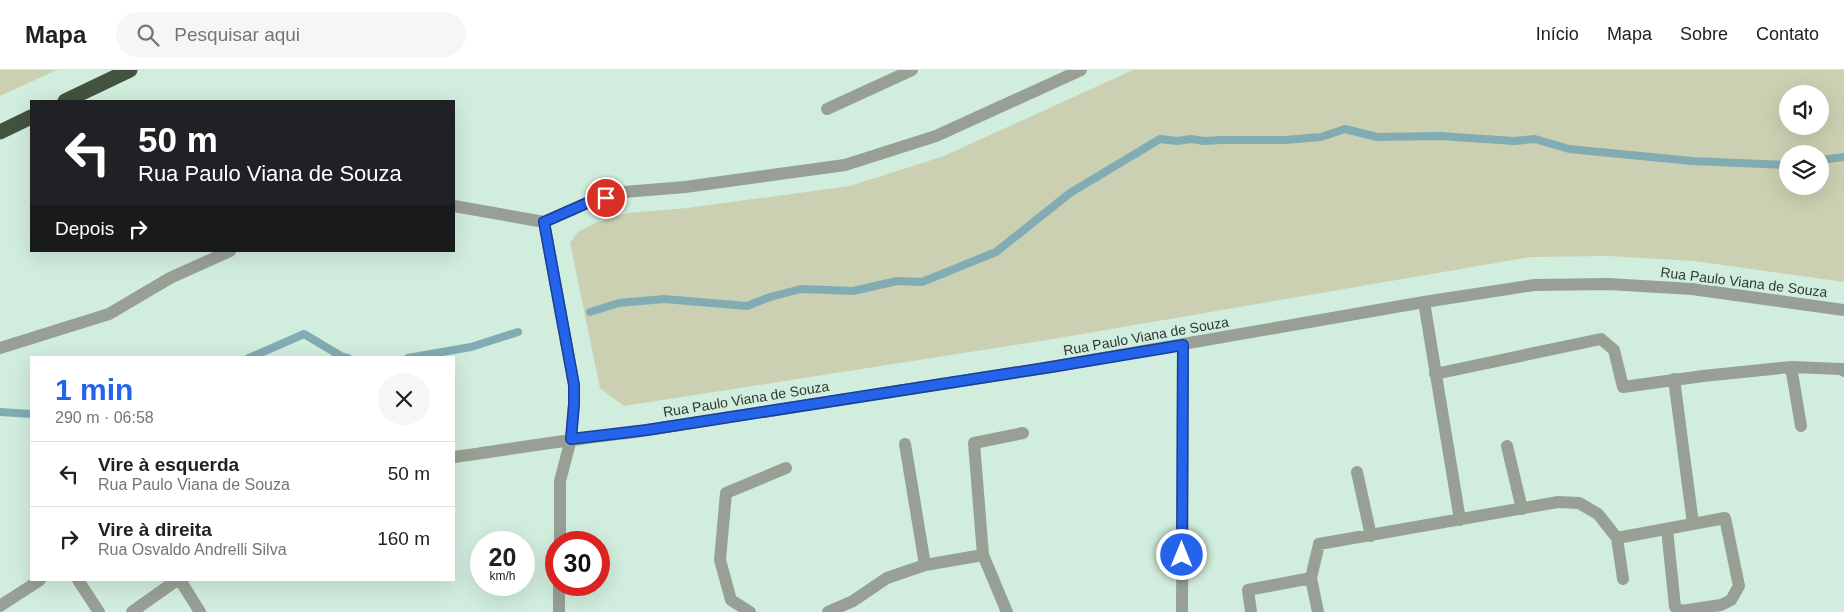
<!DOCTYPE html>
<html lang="pt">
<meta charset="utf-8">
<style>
:root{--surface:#fff;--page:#f6f6f6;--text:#202124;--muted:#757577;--line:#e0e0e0;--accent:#2563eb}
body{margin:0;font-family:Helvetica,sans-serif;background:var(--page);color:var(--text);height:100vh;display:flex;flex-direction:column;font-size:19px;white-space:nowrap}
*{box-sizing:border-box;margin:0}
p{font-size:16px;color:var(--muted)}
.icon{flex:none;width:28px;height:28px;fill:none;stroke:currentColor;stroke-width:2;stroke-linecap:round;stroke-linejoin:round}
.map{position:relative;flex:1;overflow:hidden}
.panel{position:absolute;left:30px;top:286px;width:425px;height:225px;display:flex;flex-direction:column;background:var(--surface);border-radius:0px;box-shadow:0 5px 20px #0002}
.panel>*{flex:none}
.hud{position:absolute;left:30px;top:30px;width:425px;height:152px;border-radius:0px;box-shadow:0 5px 20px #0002;background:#202124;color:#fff;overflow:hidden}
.controls{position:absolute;left:1779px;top:15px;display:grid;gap:10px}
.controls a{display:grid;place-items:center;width:50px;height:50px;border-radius:50%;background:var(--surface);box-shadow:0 5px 20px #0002;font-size:25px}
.speed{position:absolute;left:470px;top:461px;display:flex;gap:10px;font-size:25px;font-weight:700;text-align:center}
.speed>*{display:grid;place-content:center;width:65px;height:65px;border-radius:50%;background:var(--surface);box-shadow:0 5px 20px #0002;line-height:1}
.speed small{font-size:12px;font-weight:400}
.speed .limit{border:8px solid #d22;background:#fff;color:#111}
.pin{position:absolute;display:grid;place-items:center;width:42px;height:42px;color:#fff;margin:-21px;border:2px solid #fff;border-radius:50%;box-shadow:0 1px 5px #0007}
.me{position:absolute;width:55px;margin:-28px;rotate:0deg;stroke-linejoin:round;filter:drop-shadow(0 0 4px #0008)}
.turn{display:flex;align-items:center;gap:18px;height:105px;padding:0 25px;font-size:22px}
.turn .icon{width:65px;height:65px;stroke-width:2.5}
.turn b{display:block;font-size:35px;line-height:42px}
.then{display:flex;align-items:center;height:48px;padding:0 25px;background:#0003;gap:10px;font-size:19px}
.round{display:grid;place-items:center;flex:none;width:52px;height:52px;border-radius:26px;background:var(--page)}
.overview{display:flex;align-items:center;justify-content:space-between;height:85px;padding:0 25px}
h1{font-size:30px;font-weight:600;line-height:38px;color:var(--accent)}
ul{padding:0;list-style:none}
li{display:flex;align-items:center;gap:15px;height:65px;padding:0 25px;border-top:1px solid var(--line)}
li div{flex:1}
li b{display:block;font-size:19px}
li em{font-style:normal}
header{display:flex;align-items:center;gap:30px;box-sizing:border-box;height:70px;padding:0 25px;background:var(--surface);border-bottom:1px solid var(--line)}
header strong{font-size:24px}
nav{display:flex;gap:28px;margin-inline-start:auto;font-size:18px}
.search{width:350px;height:45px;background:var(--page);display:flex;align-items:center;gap:12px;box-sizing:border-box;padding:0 18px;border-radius:28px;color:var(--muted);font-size:19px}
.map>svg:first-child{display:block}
</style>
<header>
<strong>Mapa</strong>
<div class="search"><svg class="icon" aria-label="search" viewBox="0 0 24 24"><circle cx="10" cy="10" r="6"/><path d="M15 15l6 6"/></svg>Pesquisar aqui</div>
<nav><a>Início</a><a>Mapa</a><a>Sobre</a><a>Contato</a></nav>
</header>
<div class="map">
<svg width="1844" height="542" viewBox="0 0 1844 542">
<rect width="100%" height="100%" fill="#d1edde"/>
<!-- green -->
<path fill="#cbd0b2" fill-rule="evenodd" d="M0 0H57L0 26Z
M1133 0H1844V212L1694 191 1608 186 1531 187 1047 270 624 336 600 318 570 173 578 162 595 153 628 143 687 138 850 116 944 86ZM1788 24H1820V56H1788ZM1788 84H1820V116H1788Z"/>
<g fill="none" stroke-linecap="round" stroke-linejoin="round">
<!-- stream -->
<path stroke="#81acb4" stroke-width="8" d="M1820 90 1844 87
M590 242 619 233 664 229 747 236 770 227 801 219 853 221 897 211 922 212 996 182 1070 123 1160 69 1177 71 1191 69 1204 71 1222 70H1285L1321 67 1345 59 1377 67 1440 66 1514 71 1535 69 1569 79 1692 91 1788 95
M249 288 304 264 341 286 348 288
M408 288 471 277 518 262
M0 342 31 344"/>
<!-- lane -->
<path stroke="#98a096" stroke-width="12" d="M1424 232 1460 450
M1791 297 1801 356
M1435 304 1601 269 1614 280 1623 317 1703 306 1791 297 1842 299 1844 301
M1674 309 1693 454
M1507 376 1522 439
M1357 402 1371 466
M1311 508 1318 542
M1623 509 1617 468 1725 448 1739 516 1731 530 1721 535 1681 541 1675 537 1667 459
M78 510 99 542
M180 510 200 542
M132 542 177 510
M1251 542 1248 520 1311 508 1319 474 1558 432 1579 433 1598 444 1617 468"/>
<!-- street -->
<path stroke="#98a096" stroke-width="12" d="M827 39 912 0
M454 136 544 152 587 133 624 122 685 117 845 95 936 66 1081 0
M544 152 574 315V334L571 369 560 411V472
M0 278 109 244 170 208 230 181
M905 374 925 495
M454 387C512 379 570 369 628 363L1051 297 1424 232 1534 215 1608 214 1692 219 1844 240
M0 536 40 510
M559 542V515
M750 542 731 530 720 490 726 423 786 398
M828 542 853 531 887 508 925 495 983 485
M1007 542 983 485 974 373 1023 363
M1182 542 1183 275"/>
<!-- highway -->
<path stroke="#445340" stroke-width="15" d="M65 31 130 0
M0 62 31 47"/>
</g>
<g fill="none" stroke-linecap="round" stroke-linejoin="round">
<defs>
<path id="route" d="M606 128 587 133 544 152 574 315V334L571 369 647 360 1051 297 1183 275 1182 485"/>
</defs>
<!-- route casing -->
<use href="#route" stroke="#184099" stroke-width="12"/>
<!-- route -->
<use href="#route" stroke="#2563eb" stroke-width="9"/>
</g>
<g text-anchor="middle" stroke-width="5" stroke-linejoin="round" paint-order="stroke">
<!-- street labels -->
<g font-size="14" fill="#2e3933" stroke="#d1edde">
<text transform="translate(1744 212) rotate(7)" y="5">Rua Paulo Viana de Souza</text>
<text transform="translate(1146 266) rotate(-10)" y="5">Rua Paulo Viana de Souza</text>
<text transform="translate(746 329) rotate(-9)" y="5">Rua Paulo Viana de Souza</text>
</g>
</g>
</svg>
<div class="controls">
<a><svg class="icon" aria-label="sound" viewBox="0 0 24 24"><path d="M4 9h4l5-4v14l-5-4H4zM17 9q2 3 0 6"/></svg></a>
<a><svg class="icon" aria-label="layers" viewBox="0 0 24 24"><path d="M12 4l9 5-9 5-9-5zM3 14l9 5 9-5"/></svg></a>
</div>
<div class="speed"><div>20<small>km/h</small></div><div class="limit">30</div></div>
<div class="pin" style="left:606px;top:128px;background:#d93025"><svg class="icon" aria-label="arrive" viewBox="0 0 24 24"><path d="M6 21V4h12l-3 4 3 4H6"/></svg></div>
<svg class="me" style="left:1182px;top:485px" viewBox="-20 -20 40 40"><circle r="17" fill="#2563eb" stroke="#fff" stroke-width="3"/><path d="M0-11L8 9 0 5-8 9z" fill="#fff"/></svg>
<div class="hud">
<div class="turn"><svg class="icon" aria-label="left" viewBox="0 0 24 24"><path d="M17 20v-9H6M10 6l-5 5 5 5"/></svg><div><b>50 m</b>Rua Paulo Viana de Souza</div></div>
<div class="then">Depois<svg class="icon" aria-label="right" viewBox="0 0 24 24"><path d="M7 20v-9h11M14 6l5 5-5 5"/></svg></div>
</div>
<section class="panel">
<div class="overview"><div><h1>1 min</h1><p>290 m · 06:58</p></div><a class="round"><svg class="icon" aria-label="close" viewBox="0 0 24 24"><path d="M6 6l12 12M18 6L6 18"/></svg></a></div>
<ul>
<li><svg class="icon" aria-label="left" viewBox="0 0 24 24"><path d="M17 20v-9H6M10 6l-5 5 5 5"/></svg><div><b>Vire à esquerda</b><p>Rua Paulo Viana de Souza</p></div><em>50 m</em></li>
<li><svg class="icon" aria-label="right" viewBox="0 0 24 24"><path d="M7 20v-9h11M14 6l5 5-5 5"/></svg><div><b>Vire à direita</b><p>Rua Osvaldo Andrelli Silva</p></div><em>160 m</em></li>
</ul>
</section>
</div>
